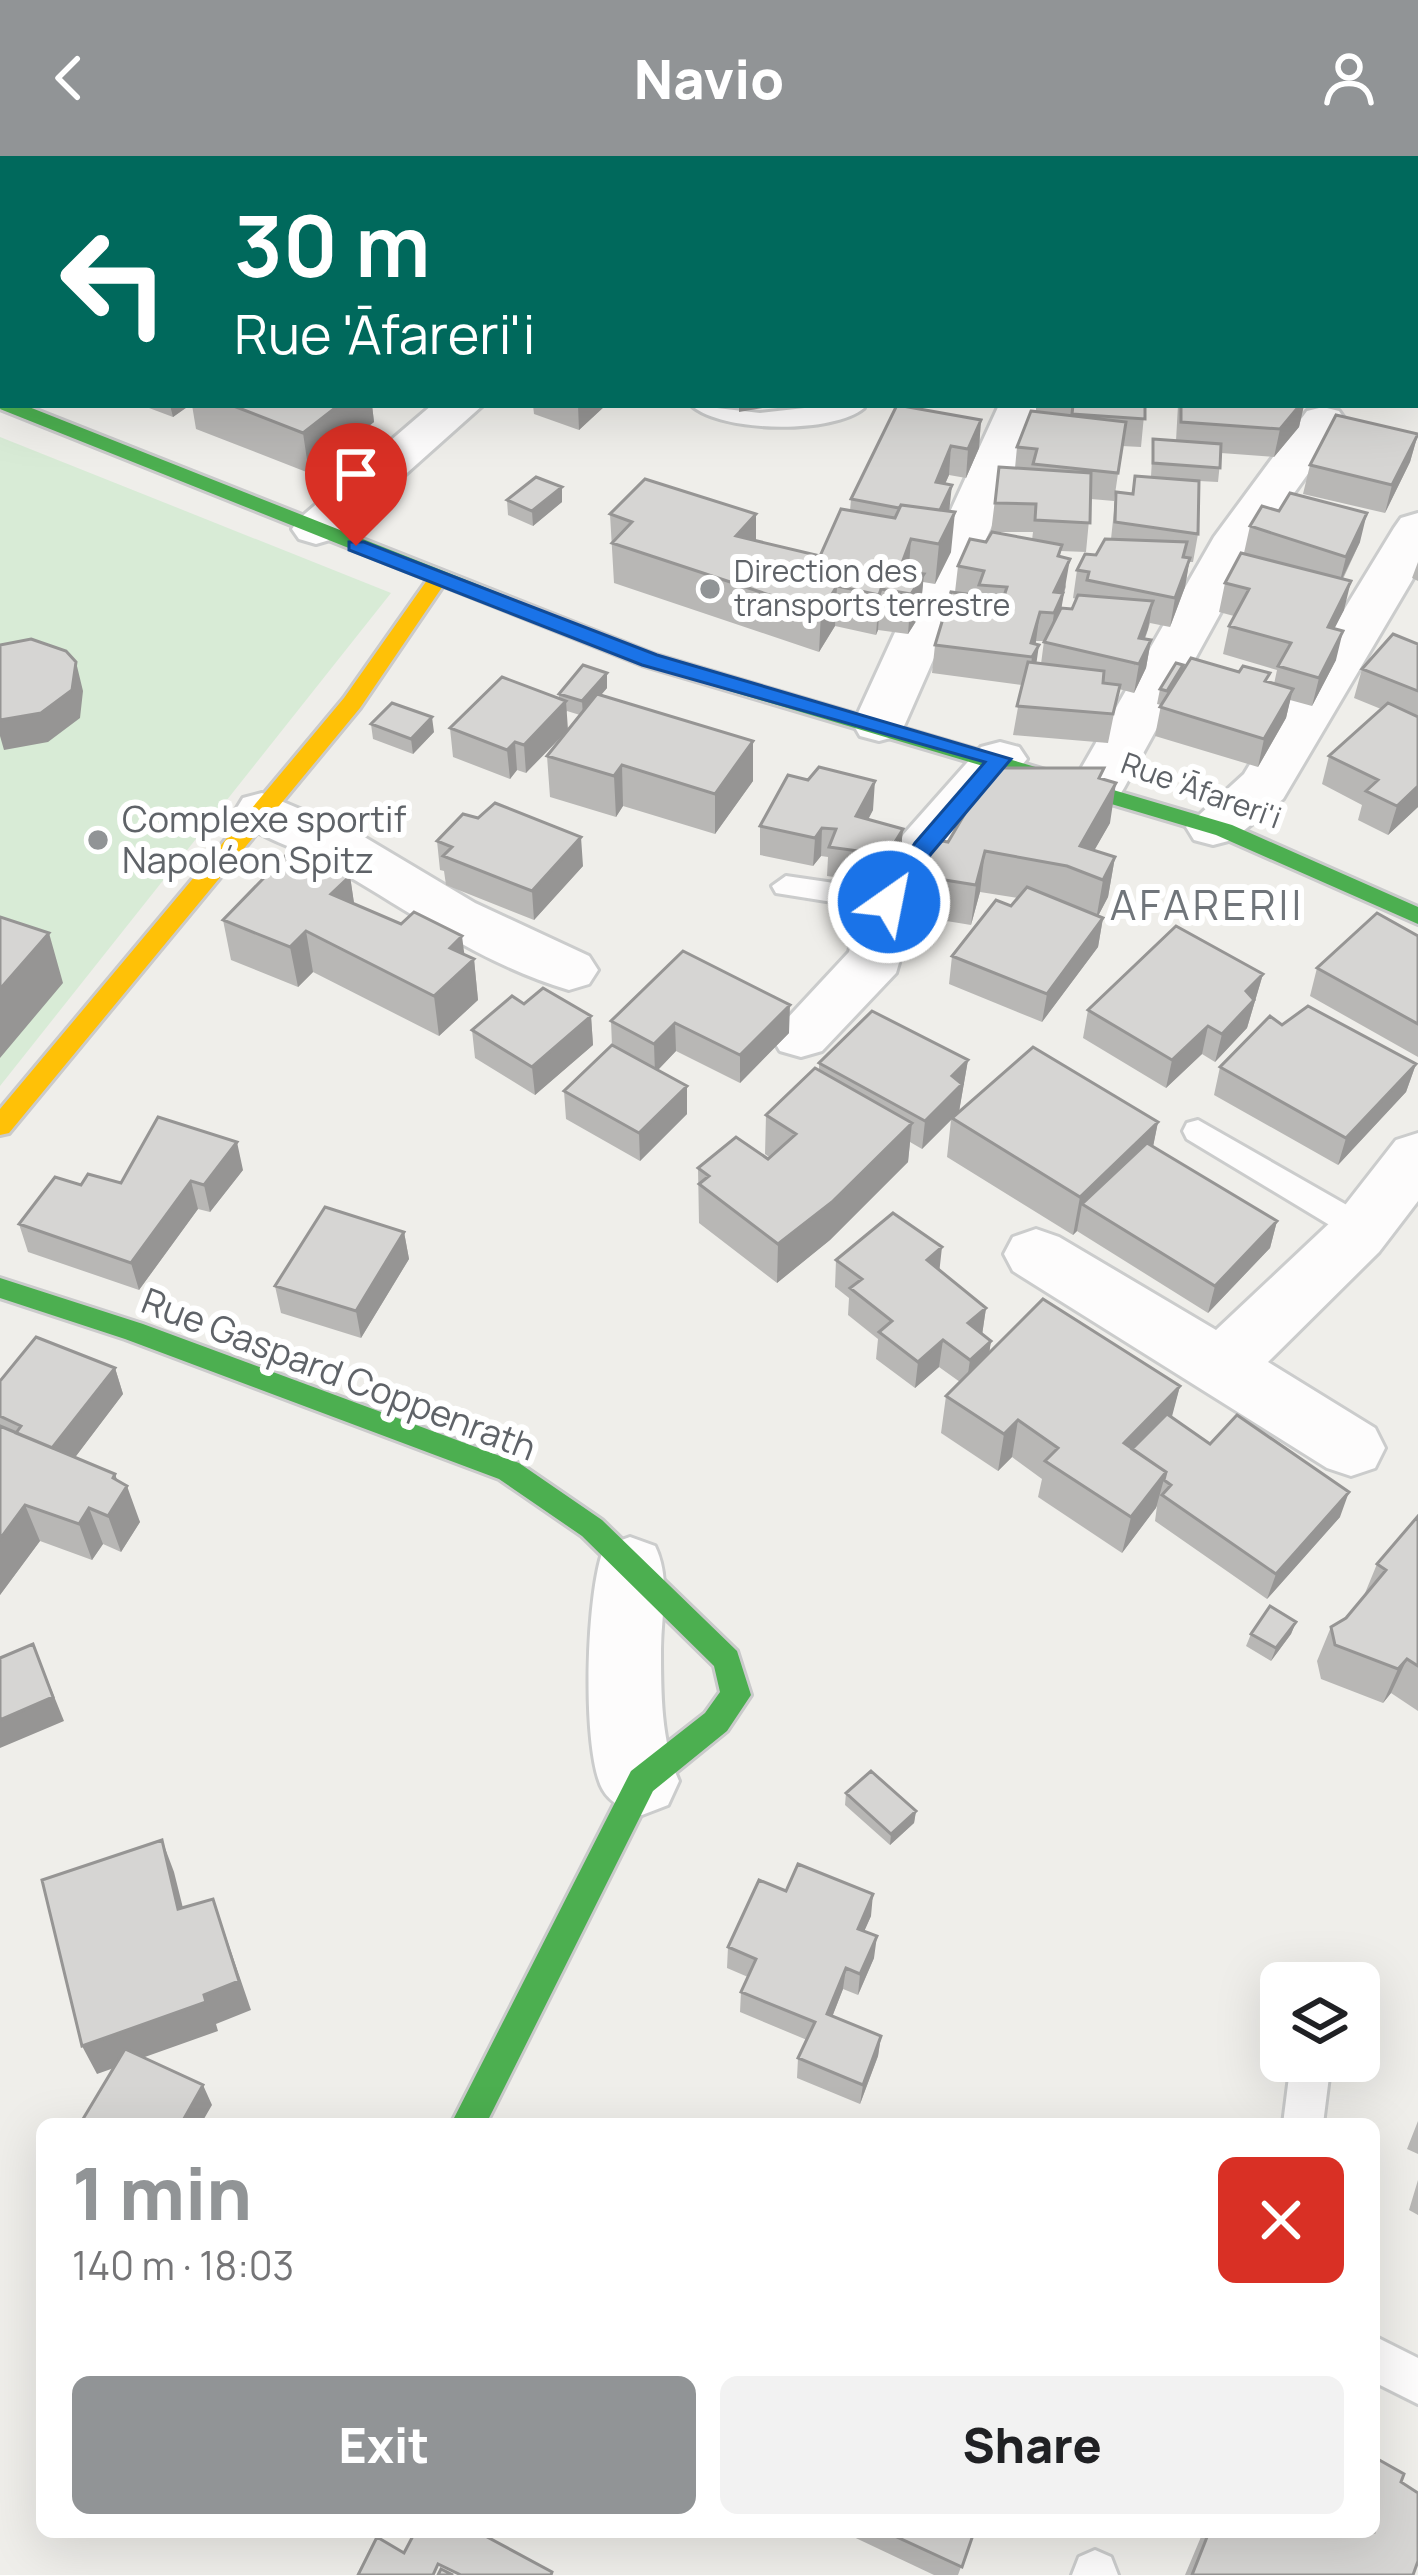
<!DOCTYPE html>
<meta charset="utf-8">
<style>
:root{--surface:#fff;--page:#f2f2f2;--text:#202124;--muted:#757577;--accent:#919496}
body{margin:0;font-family:Manrope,sans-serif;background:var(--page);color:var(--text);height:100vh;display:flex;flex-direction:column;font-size:45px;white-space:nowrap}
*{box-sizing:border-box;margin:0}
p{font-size:39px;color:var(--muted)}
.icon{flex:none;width:66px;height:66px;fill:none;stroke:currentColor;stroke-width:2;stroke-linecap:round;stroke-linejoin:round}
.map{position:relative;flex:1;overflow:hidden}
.panel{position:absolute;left:36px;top:1962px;width:1344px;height:420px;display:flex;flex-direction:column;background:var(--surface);border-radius:18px;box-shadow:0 12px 48px #0002}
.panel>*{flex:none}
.top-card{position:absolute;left:0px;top:0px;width:1419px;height:252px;box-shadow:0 12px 48px #0002;background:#00695c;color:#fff;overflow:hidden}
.tools{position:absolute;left:1260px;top:1806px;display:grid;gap:24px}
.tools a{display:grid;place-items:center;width:120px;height:120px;border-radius:18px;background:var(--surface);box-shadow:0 12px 48px #0002;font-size:60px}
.pin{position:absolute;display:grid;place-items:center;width:102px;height:102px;color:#fff;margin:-123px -51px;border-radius:50% 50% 50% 0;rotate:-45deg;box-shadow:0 0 12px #0007}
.pin .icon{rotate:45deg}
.me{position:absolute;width:132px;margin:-66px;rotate:33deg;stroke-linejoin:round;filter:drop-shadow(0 0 9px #0008)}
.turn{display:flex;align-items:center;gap:42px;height:252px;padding:0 36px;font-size:54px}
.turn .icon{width:156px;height:156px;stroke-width:2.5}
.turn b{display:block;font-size:84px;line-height:102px}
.round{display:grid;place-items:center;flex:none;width:126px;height:126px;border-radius:18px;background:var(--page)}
.summary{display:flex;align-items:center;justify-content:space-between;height:204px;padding:0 36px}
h1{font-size:72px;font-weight:800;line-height:90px;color:var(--accent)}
.primary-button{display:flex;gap:24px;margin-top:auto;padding:24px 36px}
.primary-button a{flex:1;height:138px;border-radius:18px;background:var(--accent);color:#fff;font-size:48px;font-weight:800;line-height:138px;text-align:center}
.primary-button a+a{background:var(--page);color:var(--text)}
header{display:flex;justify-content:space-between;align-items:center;height:156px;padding:0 36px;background:var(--accent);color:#fff;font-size:54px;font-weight:800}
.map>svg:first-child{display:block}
</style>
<header><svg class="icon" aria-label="back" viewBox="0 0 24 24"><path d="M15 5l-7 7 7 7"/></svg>Navio<svg class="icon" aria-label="person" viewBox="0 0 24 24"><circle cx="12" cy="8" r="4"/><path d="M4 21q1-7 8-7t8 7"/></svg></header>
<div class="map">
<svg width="1418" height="2419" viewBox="0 0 1418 2419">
<rect width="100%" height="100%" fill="#efeeea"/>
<!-- green -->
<path fill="#d8ebd6" d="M0 281 391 437 0 930Z"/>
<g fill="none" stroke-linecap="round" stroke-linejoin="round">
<!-- river -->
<path fill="#bfe0f9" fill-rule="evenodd" d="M815 0H887L889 3H817Z
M1416 189H1418V233H1416Z"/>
<defs>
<path id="lane" d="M1416 9H1418V21H1416Z
M691 249 760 257 831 249 864 252C833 278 722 277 691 249Z
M786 720 889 735 903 745 889 755 776 737 772 730Z
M1198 964 1373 1064 1378 1073 1373 1082H1351L1187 983 1183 975 1187 967Z
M1291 1905H1331L1323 1968H1283Z
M1374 2180 1418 2202V2248L1374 2226Z
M1095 2394 1111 2401 1118 2419H1072L1079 2401Z"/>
<path id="street" d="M432 249H483L333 383 316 388 299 383 292 373 299 363Z
M999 249H1045L905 568 898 580 879 585 860 580 853 568Z
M1323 251 1339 255 1346 265 1261 383 1124 632 1116 645 1097 650 1078 645 1070 632 1214 381 1307 255Z
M1418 357V414L1283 643 1232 684 1213 689 1194 684 1186 671 1244 618 1394 372 1401 362Z
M1000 586 1019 591 1027 603 943 705 917 746 896 817 822 895 801 901 780 895 771 880 849 796 861 745 903 679 981 591Z
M262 637 361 679 475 747 589 800 598 814 589 828 569 834C479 808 403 750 322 705 294 690 252 682 235 655L243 642Z
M1418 977V1045L1379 1096 1268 1206 1375 1272 1385 1292 1375 1312 1351 1320 1327 1312 1013 1115 1004 1098 1013 1081 1036 1073 1059 1081 1216 1174 1335 1062 1396 984Z
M630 1381 655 1390C671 1423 661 1458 661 1493 661 1537 661 1586 679 1625L668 1649 642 1659C626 1653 612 1649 603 1634 581 1597 586 1429 605 1390Z"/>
<path id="fast" d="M3 244V249H24L656 499 1232 669 1418 751V768L1216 679 642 509 0 253Z
M0 1122 143 1168 519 1307 602 1364 737 1495 751 1539 727 1575 653 1635 486 1968H451L631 1615 705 1557 720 1536 714 1510 582 1380 499 1323 125 1183 0 1142Z"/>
<path id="slow" d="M0 0H9L0 6Z
M437 418 447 424 360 552 9 977 0 979V953L344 542 430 420Z"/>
</defs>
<!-- lane casing -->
<use href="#lane" stroke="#cbcccc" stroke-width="6"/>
<!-- street casing -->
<use href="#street" stroke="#cbcccc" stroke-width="6"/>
<!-- fast casing -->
<use href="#fast" stroke="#cacacb" stroke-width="6"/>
<!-- slow casing -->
<use href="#slow" stroke="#cacacb" stroke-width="6"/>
<!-- lane -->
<use href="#lane" fill="#fdfcfc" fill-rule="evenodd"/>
<!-- street -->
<use href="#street" fill="#fdfcfc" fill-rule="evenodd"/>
<!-- fast -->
<use href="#fast" fill="#4caf50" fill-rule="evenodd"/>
<!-- slow -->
<use href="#slow" fill="#ffc107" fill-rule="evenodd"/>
</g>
<!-- wall -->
<path fill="#b8b7b5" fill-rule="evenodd" d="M238 0H454V3H238Z
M580 0H707L702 3H580Z
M727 0H771L765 3H734Z
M1022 0H1180L1172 3H1022Z
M1184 0H1354L1364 3H1184Z
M1416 18H1418V167L1416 166Z
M3 45V163L0 162V47Z
M141 249H190L173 261Z
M192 249H372L374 266 309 317 196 273Z
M533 249H606L579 274 534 258Z
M1036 249H1145L1141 291 1122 290 1114 345 1091 343 1086 396 1061 395 1060 400 1066 431 1063 439 1061 452 1072 453 1076 443 1073 442 1077 414 1096 399 1111 383 1116 336 1132 338 1135 320 1151 321 1153 283 1176 285 1178 249H1304L1299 271 1274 301 1221 297 1218 326 1199 325 1198 378 1193 406H1189L1185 431 1170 471 1150 467 1145 483 1151 484 1146 512 1134 537 1119 533 1108 587 1013 579 1022 529 932 517 935 489 955 436 958 410 986 386 1032 384 1033 376H991L999 311 1015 312 1017 291 1036 256ZM1036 485H1044L1041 508 1036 507Z
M981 264 979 292 966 322 949 319 945 328 951 396 935 428 923 426 920 459 908 478 878 474 876 479 835 470 819 496 614 427 610 358 756 384 820 400 850 355 851 343Z
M1418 278 1410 306 1385 357 1303 338 1310 309Z
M562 331V346L533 370 508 359 507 344Z
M1250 370 1360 386 1343 423 1344 454 1334 472 1336 504 1312 550 1290 544 1286 562 1258 611 1155 580 1161 549 1157 548 1160 533 1182 517 1274 528 1277 514 1223 498 1229 470 1234 460 1219 456 1225 427 1244 397Z
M1418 406V425L1412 422Z
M1418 488V651L1388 679 1358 664 1362 649 1322 628 1329 600 1381 553 1354 542 1362 513Z
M607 517V532L601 539 753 625 715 678 623 650 616 661 550 641 547 600 580 559 567 555 526 617 517 614 510 623 453 601 450 572 559 543V538Z
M371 568 434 576 413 598 373 583Z
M1102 623 1110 667 1094 694 1115 701 1108 741 1098 760 1103 762 1098 791 1042 866 949 828 952 800 1011 750 1018 742 980 736 971 769 916 760 920 720 948 686Z
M873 654 868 664 903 673 900 701 885 728 827 720 828 701 821 700 813 710 760 699V670Z
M437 685 583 710 534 764 446 729 444 715 440 714Z
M350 720 354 748 474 803 478 844 439 880 313 816 298 831 231 804 223 764Z
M1418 780V901L1310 840 1317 812Z
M683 795 789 877 740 927 676 895 658 914 687 930V958L640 1005 566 963 564 935 612 890 611 865Z
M1263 818 1247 872 1215 906 1202 898 1166 932 1083 882 1088 854Z
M524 848 591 860 593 889 535 939 475 902 472 874Z
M968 904 959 955 1158 966 1153 990 1277 1065 1270 1092 1208 1157 1077 1075 1073 1079 947 1001 951 964 922 993 910 986 908 1006 830 1084 777 1127 699 1067 698 1012 768 1003 769 1001 765 998 766 959 819 914V907Z
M1416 908 1406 936 1338 1009 1214 939 1220 911Z
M243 1014 210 1056 198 1053 139 1134 28 1096 19 1068 81 1029Z
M404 1076 409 1103 361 1182 281 1157 275 1130Z
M836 1104 940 1114 986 1152 982 1179 991 1185 989 1196 1180 1230 1171 1261 1210 1288 1340 1361 1267 1443 1155 1365 1157 1350 1122 1397 1038 1341 1042 1323 1012 1301 998 1315 941 1277 946 1240 960 1226 939 1211 915 1232 876 1203 878 1183 848 1159 849 1142 835 1131Z
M115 1212 123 1238 75 1301 117 1325 140 1366 121 1396 103 1388 92 1404 40 1385 0 1439V1225Z
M1418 1360V1555L1391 1537 1383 1547 1321 1523 1317 1505 1331 1471 1346 1462 1363 1442 1377 1408Z
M1296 1466 1291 1478 1271 1505 1246 1490 1251 1478Z
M846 1637 916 1655 914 1667 890 1689 845 1649Z
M786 1735 871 1760 864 1775 874 1802 858 1839 843 1833 832 1861 881 1880 878 1900 860 1948 797 1922 798 1902 807 1884 740 1856 741 1836 748 1821 727 1812 728 1791Z
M1418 1965V1998L1407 1993Z
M1418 2024V2059L1409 2054Z
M1401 2326 1413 2419H1185L1203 2376H1374Z
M843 2376H974L958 2419H934Z"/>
<!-- shaded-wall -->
<path fill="#969594" d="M416 0H454V3H415Z
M655 0H707L702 3H656Z
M750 0H771L765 3H750Z
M985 0H1007L985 3Z
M1097 0H1181L1172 3H1097Z
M170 249H190L173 261Z
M339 249H372L374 266 309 317 303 277Z
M578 249H606L579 274Z
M739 249H780L739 256Z
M1300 249H1304L1299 271 1274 301 1280 273Z
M981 264 979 292 966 322 968 293Z
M1418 278 1410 306 1385 357 1392 329Z
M951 290 949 319 933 355 936 326Z
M952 329 949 357 935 388 937 359Z
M562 331V346L533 370 532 355Z
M955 356 951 396 935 428 939 388Z
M1367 357 1360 386 1339 429 1346 401Z
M756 358V398L736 380Z
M911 383 908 423 899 415Z
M1190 402 1185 431 1170 471 1175 442Z
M1070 403 1059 466 1050 485 1054 457V436Z
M924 418 920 459 908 478 911 438Z
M1351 425 1344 454 1321 499 1328 471Z
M837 430 835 470 819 496 821 456Z
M881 433 878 474 876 479 879 439Z
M1153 445 1148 473 1134 510 1139 482Z
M1040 456 1036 485 1032 501 1031 487Z
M1343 475 1336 504 1312 550 1319 522Z
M1151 484 1146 512 1134 537 1139 508Z
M1039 489 1035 517 1028 529 1032 501Z
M76 506 83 535 80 562 48 586 4 594 0 580V564Z
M607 517V532L583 560 582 545Z
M1293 533 1286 562 1258 611 1264 583Z
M566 545 568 574 526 617 524 589Z
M432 561 434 576 413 598 411 583Z
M753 585V625L715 678V638Z
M515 586 517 614 510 623 507 594Z
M622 609 623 650 616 661 614 620Z
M875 625 873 654 854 689 856 660Z
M1116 627 1110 667 1082 716 1080 690Z
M1418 630V651L1388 679 1397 650Z
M822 672 821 700 813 710 815 682Z
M903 673 900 701 885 728 887 699Z
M581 681 583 710 534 764 532 735Z
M985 695 980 736 971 769 976 729Z
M1115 701 1108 741 1096 764 1103 724Z
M350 720 356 760 331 738Z
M1103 762 1098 791 1042 866 1047 838Z
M306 775 313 816 298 831 290 791Z
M49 777 63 827 0 902V833Z
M462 780 466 811 474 803 478 844 439 880 434 840 450 792Z
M1263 818 1247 872 1215 906 1222 878 1246 835Z
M790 849 789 877 740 927V899Z
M591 860 593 889 535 939 532 911Z
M675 867 676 895 655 917 654 888Z
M1208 870 1202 898 1166 932 1172 904Z
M968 904 959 956 922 993 925 965 952 920Z
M1416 908 1406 936 1338 1009 1346 982Z
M687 930V958L640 1005 639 977Z
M1158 966 1150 1006 1082 1048 1077 1075 1073 1079 1080 1041Z
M912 967 908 1006 830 1084 777 1127 778 1088Z
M237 986 243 1014 210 1056 204 1029Z
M191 1025 198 1053 139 1134 131 1107Z
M1277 1065 1270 1092 1208 1157 1215 1130Z
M404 1076 409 1103 361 1182 356 1155Z
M942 1091 939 1118 927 1104Z
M986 1152 982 1179 968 1167Z
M943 1184 939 1211 915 1232 918 1206Z
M991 1185 987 1212 966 1231 970 1204Z
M115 1212 123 1238 61 1320 51 1294Z
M1180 1230 1170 1268 1135 1304 1124 1287Z
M1018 1264 1012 1301 998 1315 1004 1278Z
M1166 1316 1156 1352 1122 1397 1131 1361Z
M115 1318 122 1338 127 1330 140 1366 121 1396 108 1360Z
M1349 1336 1340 1361 1267 1443 1276 1418Z
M25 1349 40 1385 0 1439V1383Z
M89 1352 103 1388 92 1404 79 1368Z
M1296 1466 1291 1478 1271 1505 1276 1492Z
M33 1488 64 1565 0 1592V1564Z
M1407 1503 1391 1537 1383 1547 1398 1513Z
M916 1655 914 1667 890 1689 891 1678Z
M162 1684 174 1716 191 1784 178 1753Z
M873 1738 871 1760 856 1794 858 1773Z
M213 1743 251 1854 216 1868 218 1875 97 1918 82 1890 204 1839Z
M877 1780 874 1802 858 1839 860 1818Z
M846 1812 843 1833 825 1879 827 1858Z
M881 1880 878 1900 860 1948 863 1929Z
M203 1929 212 1949 201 1968H181Z"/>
<!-- building -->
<path fill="#d6d5d3" stroke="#969594" stroke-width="3" d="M29 0H151L155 1 152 3H25Z
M329 0H416L422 3H325Z
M1055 0H1113L1118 3H1059Z
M1217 0H1354L1364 3H1224Z
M1416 18H1418V66L1416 65Z
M3 45V80L0 82V47Z
M0 89 3 90V104L0 106Z
M1416 89H1418V125H1416Z
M3 112V135H0V114Z
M231 249H339L303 277Z
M897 249 981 264 968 293 951 290 936 326 952 329 940 354 901 349 899 352 851 343Z
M1073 249H1145V263L1072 258Z
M1181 249H1300L1280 273 1181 266Z
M1031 255 1126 266 1118 317 1033 308 1037 293 1017 291Z
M1336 259 1418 278 1392 329 1310 309Z
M1153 283 1221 288 1220 312 1153 307Z
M999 311 1091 317 1090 367 1035 364 1036 348 995 347Z
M1135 320 1199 325 1198 378 1115 366 1116 336 1133 338Z
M536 321 562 331 532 355 507 344Z
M645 323 756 358 736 380 820 400 841 353 895 362 901 349 955 356 939 388 911 383 899 415 924 418 911 438 881 433 879 439 837 430 821 456 612 387 632 366 610 358Z
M1290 337 1367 357 1346 401 1250 370 1262 350 1279 355Z
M992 376 1062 389 1058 400 1070 403 1054 436 1063 437 1054 457 1040 456 1031 487 1039 489 1032 501 935 489 951 436 1003 443 1007 431 979 429 984 415 958 410 970 383 986 386Z
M1105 383 1187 386 1183 401 1190 402 1175 442 1087 424 1089 416 1077 414 1085 398 1096 399Z
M1241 397 1351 425 1328 471 1343 475 1319 522 1278 510 1291 487 1229 470 1249 433 1225 427Z
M1078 439 1153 445 1139 482 1151 484 1139 508 1044 486 1061 452 1072 453Z
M1393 478 1418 488V535L1362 513Z
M31 483 66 495 76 506 72 534 41 557 0 564V489Z
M1191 502 1239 516 1243 510 1270 517 1265 525 1293 533 1264 583 1160 551Z
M1028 506 1104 515 1103 527 1120 529 1113 558 1017 550Z
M1176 507 1183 509 1167 535 1160 533Z
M583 509 607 517 582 545 559 538Z
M502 521 566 545 524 589 515 586 507 594 450 572Z
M597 538 753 585 715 638 622 609 614 620 547 600Z
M392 547 432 561 411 583 371 568Z
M1388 547 1418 561V630L1397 650 1366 635 1378 624 1329 600Z
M819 611 875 625 856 660 903 673 887 699 829 691 836 673 822 672 815 682 760 670 788 619 808 624Z
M992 612H1104L1099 622 1116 627 1080 690 1115 701 1103 724 1067 710 985 695 976 729 920 720 931 683 948 686Z
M495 647 581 681 532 735 443 700 452 691 437 685 463 658 478 662Z
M289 696 350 720 331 738 401 768 414 756 462 780 450 792 474 803 434 840 306 775 290 791 223 764Z
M1027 731 1103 762 1047 838 952 800 996 744 1011 750Z
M1377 757 1418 780V868L1317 812Z
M0 761 49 777 0 833Z
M1176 770 1263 818 1246 835 1254 844 1222 878 1208 870 1172 904 1088 854Z
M683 795 790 849 740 899 675 867 654 888 611 865Z
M543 832 591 860 532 911 472 874 512 840 524 848Z
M1308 850 1416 908 1346 982 1220 911 1270 860 1282 869Z
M872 855 968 904 952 920 962 928 925 965 819 907Z
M612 889 687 930 639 977 564 935Z
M1033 891 1158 966 1080 1041 952 962Z
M815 912 912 967 832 1046 778 1088 699 1028 709 1020 698 1012 736 981 768 1003 796 978 766 959Z
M158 961 237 986 204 1029 191 1025 131 1107 19 1068 55 1021 81 1029 88 1018 121 1027Z
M1147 987 1277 1065 1215 1130 1082 1048Z
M325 1051 404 1076 356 1155 275 1130Z
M893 1057 942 1091 927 1104 986 1152 968 1167 991 1185 970 1204 943 1184 918 1206 879 1176 892 1165 850 1132 862 1123 836 1104Z
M1043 1143 1180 1230 1124 1287 1166 1316 1131 1361 1045 1305 1058 1292 1018 1264 1004 1278 946 1240Z
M36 1181 115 1212 52 1292 16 1277 21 1270 0 1260V1225Z
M1167 1258 1210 1288 1237 1259 1349 1336 1276 1418 1162 1339 1171 1329 1164 1324 1166 1316 1132 1293Z
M0 1270 115 1318 113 1322 127 1330 108 1360 89 1352 79 1368 25 1349 0 1383Z
M1418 1360V1510L1407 1503 1398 1513 1335 1489 1331 1471 1346 1462 1386 1414 1377 1408Z
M1270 1450 1296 1466 1276 1492 1251 1478Z
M33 1488 53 1541 0 1564V1502Z
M871 1615 916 1655 891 1678 846 1637Z
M162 1684 178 1753 213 1743 239 1825 204 1839 206 1846 82 1890 42 1724Z
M798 1708 873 1738 858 1773 877 1780 860 1818 846 1812 827 1858 881 1880 863 1929 798 1902 815 1866 741 1836 756 1803 728 1791 759 1724 786 1735Z
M125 1893 203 1929 181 1968H80Z
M1374 2301 1404 2318 1401 2326 1418 2337V2405L1413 2419H1192L1209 2376H1374Z
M415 2376H478L552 2416 551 2419H461L438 2408 433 2419H358L377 2381 404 2397Z
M886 2376H974L962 2411Z
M441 2413 453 2419H438Z"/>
<!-- route -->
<path fill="#1a73e8" stroke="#114b97" stroke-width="3" d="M349 386H364L657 499 1011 603 931 698 897 751H881L878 746 915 687 985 606 642 509 349 394Z"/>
<!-- markers -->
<g fill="#919496" stroke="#fff" stroke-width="4.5">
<circle cx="710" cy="433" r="12"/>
<circle cx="98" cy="684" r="12"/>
</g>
<g text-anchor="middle" stroke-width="12" stroke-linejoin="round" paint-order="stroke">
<!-- far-poi labels -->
<g font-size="30" fill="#5f6368" stroke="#fff" text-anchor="start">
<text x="734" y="426">Direction des<tspan x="734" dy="34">transports terrestre</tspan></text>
</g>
<!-- far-street labels -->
<g font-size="30" fill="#5f6368" stroke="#fff">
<text transform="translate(1201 635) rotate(20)" y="10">Rue 'Āfareri'i</text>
</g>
<!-- poi labels -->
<g font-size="36" fill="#5f6368" stroke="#fff" text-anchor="start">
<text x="122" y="676">Complexe sportif<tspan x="122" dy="41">Napoléon Spitz</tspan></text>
</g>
<!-- street labels -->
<g font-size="36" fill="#5f6368" stroke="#fff">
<text transform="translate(339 1218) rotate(21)" y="13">Rue Gaspard Coppenrath</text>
</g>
<!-- quarter labels -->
<g font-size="42" letter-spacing="3" fill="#70757a" stroke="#fff">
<text x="1207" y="764">AFARERII</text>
</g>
</g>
</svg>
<div class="tools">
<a><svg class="icon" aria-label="layers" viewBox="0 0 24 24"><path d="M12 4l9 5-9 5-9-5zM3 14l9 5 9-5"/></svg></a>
</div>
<div class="pin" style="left:356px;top:390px;background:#d93025"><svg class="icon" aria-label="arrive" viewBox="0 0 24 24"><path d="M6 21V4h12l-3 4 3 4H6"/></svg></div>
<svg class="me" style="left:889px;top:746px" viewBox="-20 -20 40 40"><circle r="17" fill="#1a73e8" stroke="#fff" stroke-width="3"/><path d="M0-11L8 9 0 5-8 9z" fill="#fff"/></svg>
<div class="top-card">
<div class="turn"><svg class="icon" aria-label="left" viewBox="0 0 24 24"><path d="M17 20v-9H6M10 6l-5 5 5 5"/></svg><div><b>30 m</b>Rue 'Āfareri'i</div></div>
</div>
<section class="panel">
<div class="summary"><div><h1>1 min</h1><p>140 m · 18:03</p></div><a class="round" style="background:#d93025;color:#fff"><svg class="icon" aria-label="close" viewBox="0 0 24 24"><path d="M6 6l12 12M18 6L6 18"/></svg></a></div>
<div class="primary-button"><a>Exit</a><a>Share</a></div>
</section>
</div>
